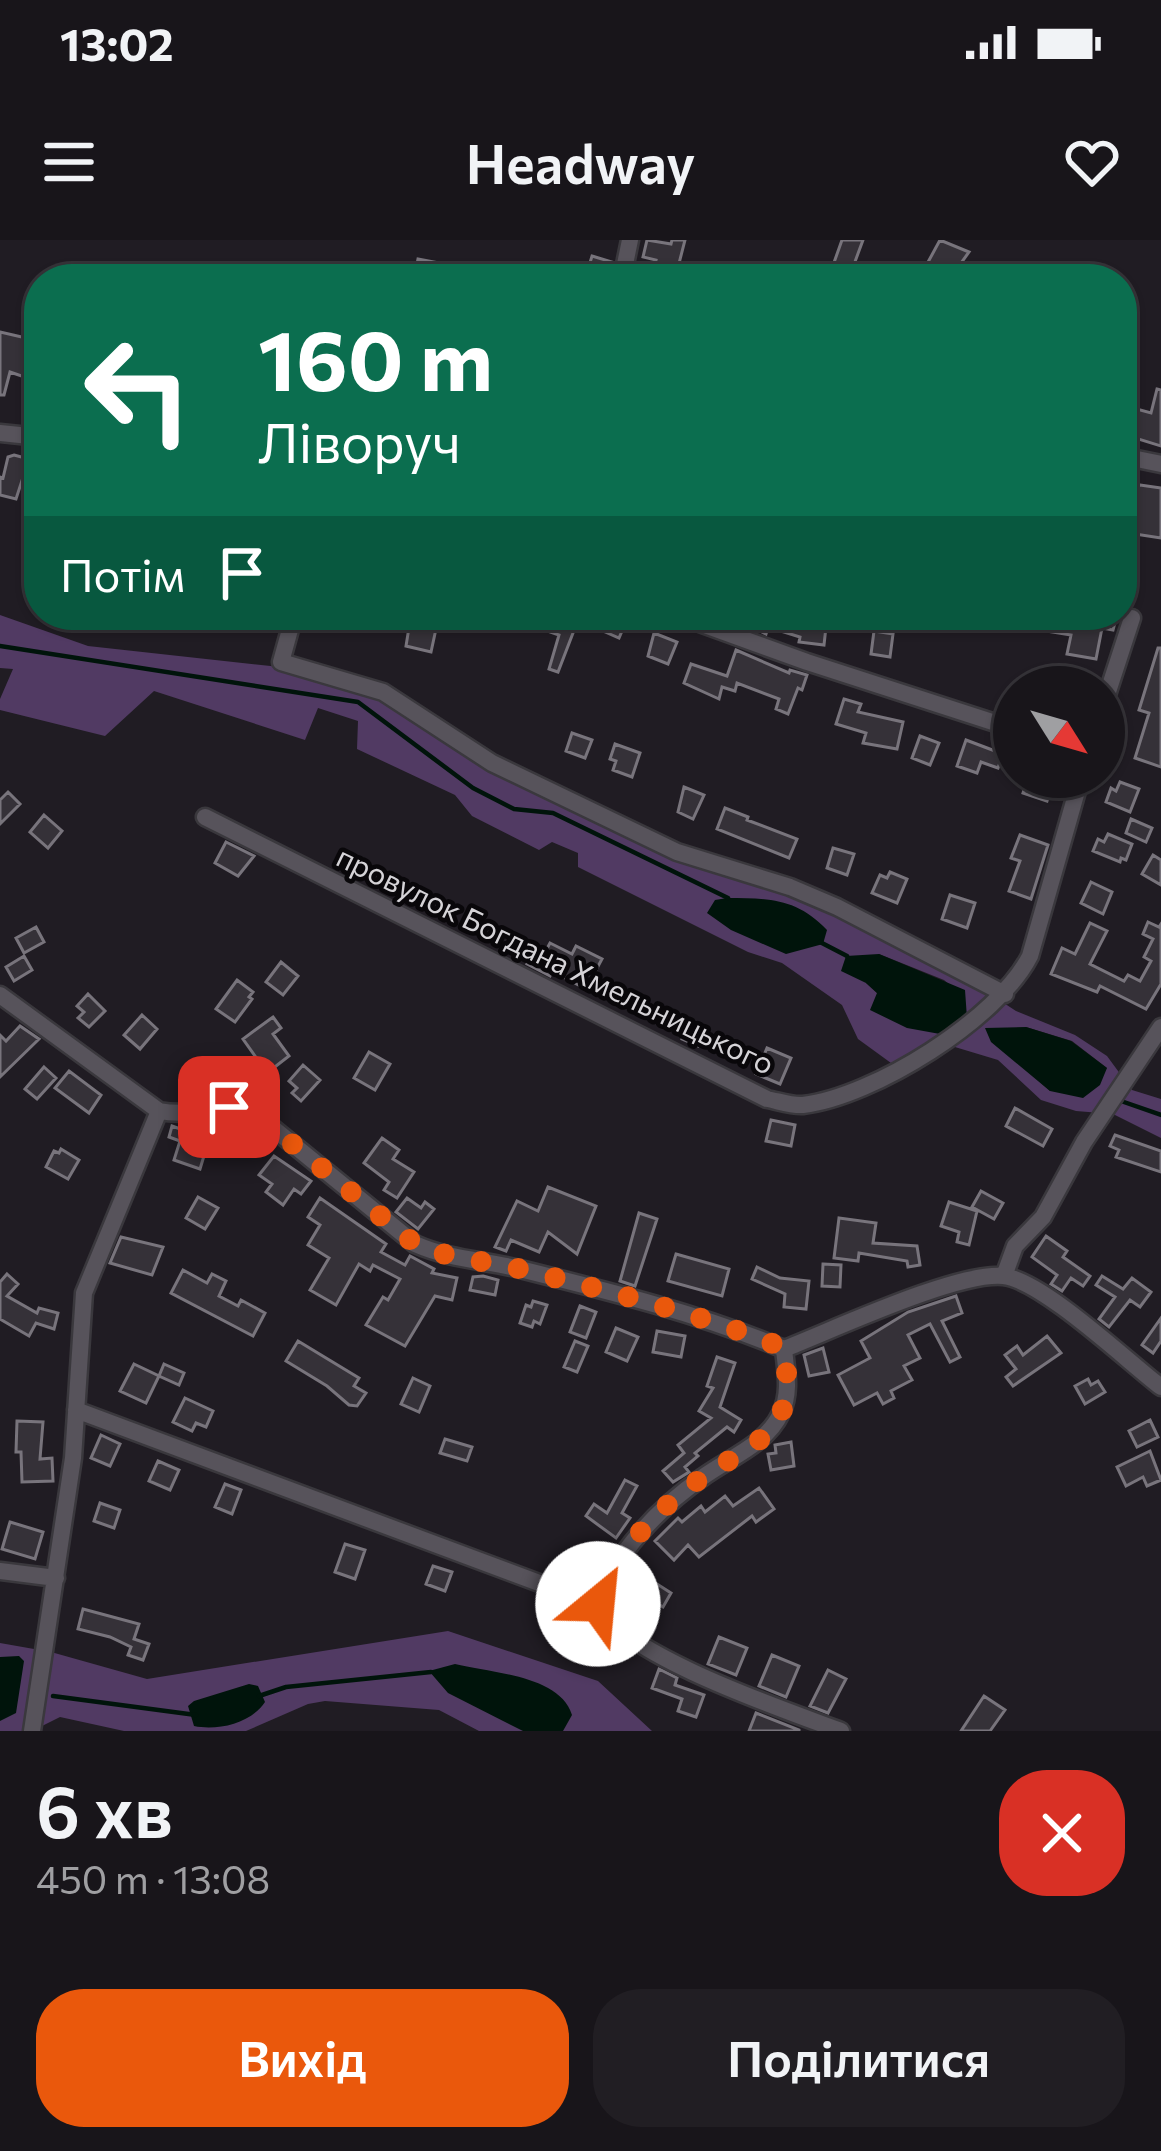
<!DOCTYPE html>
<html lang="uk">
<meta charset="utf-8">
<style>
:root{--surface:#18151a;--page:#211e23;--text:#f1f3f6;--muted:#9f9fa2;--line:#363439;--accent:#ea580c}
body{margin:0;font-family:Commissioner,sans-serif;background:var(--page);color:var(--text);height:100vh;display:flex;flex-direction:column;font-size:45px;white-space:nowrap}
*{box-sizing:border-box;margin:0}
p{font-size:39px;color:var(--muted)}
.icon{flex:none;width:66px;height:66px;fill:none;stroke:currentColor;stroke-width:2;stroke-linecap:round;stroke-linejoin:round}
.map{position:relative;height:1491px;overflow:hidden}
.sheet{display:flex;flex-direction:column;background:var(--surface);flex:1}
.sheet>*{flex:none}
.top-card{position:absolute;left:24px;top:24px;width:1113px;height:366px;border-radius:48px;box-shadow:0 3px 9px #0004,0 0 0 3px var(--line);background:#0b6e4f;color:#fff;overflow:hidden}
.needle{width:78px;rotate:127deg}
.buttons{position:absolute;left:993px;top:426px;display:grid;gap:24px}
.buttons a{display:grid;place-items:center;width:132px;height:132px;border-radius:50%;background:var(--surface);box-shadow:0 3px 9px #0004,0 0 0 3px var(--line);font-size:60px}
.pin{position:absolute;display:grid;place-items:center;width:102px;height:102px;color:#fff;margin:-51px;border-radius:24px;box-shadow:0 6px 18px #0006}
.me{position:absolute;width:132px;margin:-66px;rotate:28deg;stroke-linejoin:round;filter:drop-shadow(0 0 9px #0008)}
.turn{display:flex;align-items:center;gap:42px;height:252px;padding:0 36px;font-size:54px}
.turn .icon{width:156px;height:156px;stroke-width:2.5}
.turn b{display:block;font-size:84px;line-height:102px}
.then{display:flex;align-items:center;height:114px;padding:0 36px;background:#0003;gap:24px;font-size:45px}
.round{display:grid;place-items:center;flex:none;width:126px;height:126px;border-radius:48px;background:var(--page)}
.head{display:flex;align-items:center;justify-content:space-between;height:204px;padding:0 36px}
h1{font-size:72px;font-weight:600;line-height:90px}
.action{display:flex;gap:24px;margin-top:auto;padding:24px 36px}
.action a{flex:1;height:138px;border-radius:48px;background:var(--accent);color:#fff;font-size:48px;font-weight:600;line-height:138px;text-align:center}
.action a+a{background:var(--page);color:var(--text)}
.status{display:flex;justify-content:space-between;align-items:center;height:84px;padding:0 60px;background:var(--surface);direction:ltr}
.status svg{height:33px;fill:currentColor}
header{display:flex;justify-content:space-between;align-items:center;height:156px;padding:0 36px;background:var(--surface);font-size:54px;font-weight:600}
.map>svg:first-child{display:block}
</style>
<div class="status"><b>13:02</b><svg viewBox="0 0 49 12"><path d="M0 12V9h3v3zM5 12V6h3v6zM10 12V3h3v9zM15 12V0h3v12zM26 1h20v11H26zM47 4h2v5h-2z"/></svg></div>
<header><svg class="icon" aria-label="menu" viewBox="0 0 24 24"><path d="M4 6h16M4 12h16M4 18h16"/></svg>Headway<svg class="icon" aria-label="heart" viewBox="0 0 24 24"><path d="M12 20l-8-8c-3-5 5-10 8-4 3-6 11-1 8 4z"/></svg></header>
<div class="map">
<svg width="1161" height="1491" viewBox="0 0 1161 1491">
<rect width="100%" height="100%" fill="#201c23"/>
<!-- green -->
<path fill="#513a63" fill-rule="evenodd" d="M0 375 88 406 280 427 381 455 490 526 788 651 961 735 1016 771 1075 795 1107 816 1132 850 1161 859V898L1113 874 1076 871 1041 860 998 820 935 801 891 823 858 799 842 765 782 723 748 712 578 627V613L552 602 539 610 472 576 455 555 357 509 358 481 318 468 305 500 154 451 105 496 0 470V459L13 429 0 428ZM879 714 944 740 956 750 877 753 866 743ZM1026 787 1072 801 1107 828 1050 851 1032 835Z
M448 1391 598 1441 652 1491H479L439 1470 325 1461 308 1464 246 1491H124L60 1477 32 1491H0V1403L51 1412 147 1439Z"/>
<!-- water -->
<path fill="#00140b" d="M727 658C768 658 797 658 827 690L823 704 786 714 731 690 707 673 715 660Z
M879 714 965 750 967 778 940 794 907 788 870 770 877 753 866 743 841 731 846 716Z
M1026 787 1071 801 1107 828 1100 845 1083 858 1050 851 991 802 985 788Z
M19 1416 24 1421 16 1473 0 1481V1417Z
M455 1424C490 1433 560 1435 572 1475L563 1491H523L448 1453 429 1431Z
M249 1444 258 1446 265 1462C251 1483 218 1491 194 1486L188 1466 194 1461Z"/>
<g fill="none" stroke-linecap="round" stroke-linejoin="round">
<!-- stream -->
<path stroke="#00140b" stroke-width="4.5" d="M0 406 358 462 473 548 514 569 553 573 728 658
M820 702 847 716
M1121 861 1161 875
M53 1456 196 1475
M259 1456 286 1447 431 1432"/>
</g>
<!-- building -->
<path fill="#353138" stroke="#78747c" stroke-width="3" d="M647 0 671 4 672 0H685L675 39H651L656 20 643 17Z
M842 0H863L849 38 831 31Z
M940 0 969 12 951 37 927 24Z
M592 16 612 22 610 39H585Z
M418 19 444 24 441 39H414Z
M0 92 39 101V142L10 132 4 155H0Z
M1157 149 1161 150V206L1122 194V165L1151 173Z
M14 215 29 219 16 259 0 255V237L3 238 8 217Z
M1140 245 1161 248V298L1122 292 1124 277 1130 278 1135 247Z
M411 375H439L431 412 406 406Z
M544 375H604L625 384 619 398 578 380 558 432 549 429 559 395 539 388Z
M729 375 827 378 824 405 799 402 800 397 768 387 766 394Z
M1036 375H1117L1113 390 1102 388 1096 419 1067 414 1071 395 1034 389Z
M874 391 893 394 890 417 871 414Z
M654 393 677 402 668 424 648 416Z
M1158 408H1161V527L1135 518 1149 473 1139 470Z
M736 410 789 433 790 430 807 435 802 450 798 448 788 474 776 469 779 459 737 443 735 451 722 447 719 459 684 443 691 424 727 436Z
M844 459 861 464 858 472 903 482 897 509 863 503 866 493 836 484Z
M572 493 592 500 585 518 566 511Z
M920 496 939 503 930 525 912 518Z
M966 500 1003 514 998 528 981 522 977 533 957 526Z
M615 504 640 513 632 537 613 530 616 521 610 519Z
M1028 537H1055L1047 561 1023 553Z
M1120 542 1139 549 1130 572 1106 562 1111 548 1116 551Z
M684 547 704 555 693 579 678 572Z
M8 552 20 564 0 584V560Z
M725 568 748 577 747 580 797 599 789 618 717 589Z
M44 575 62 591 48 608 30 592Z
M1131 579 1152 588 1146 602 1126 593Z
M1108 594 1132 604 1126 620 1121 618 1120 622 1093 611 1098 599 1104 602Z
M1020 595 1048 605 1031 659 1009 651 1020 621 1011 618Z
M226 602 254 616 238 636 215 623Z
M833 608 854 614 847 635 827 628Z
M1153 615 1161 620V645L1142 634Z
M890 632 907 639 897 663 872 653 880 635 887 638Z
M1091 642 1112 652 1103 674 1081 663Z
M950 655 975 663 967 688 942 679Z
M1148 682 1159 687 1161 684V744L1146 769 1100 746 1097 752 1051 734 1062 708 1075 714 1090 683 1107 691 1090 724 1124 741 1128 735 1140 741 1151 721 1144 717 1153 699 1143 694Z
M36 687 44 702 24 713 16 698Z
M550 703 572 714 576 706 602 719 586 749 552 731 550 736 527 724 534 712 543 716Z
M24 716 32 730 14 741 6 727Z
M281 722 298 736 283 755 266 742Z
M237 740 253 752 249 757 252 759 235 782 216 769Z
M88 754 105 771 89 787 78 778 84 772 77 766Z
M142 775 157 789 140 809 124 795Z
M273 777 281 788 273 794 289 816 267 833 243 799Z
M689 782 705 789 698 806 682 799Z
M20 786 39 799 0 837V795L6 801Z
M767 808 791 818 780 844 756 834Z
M369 812 390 824 375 850 354 838Z
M207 825 217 841 192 858 180 840Z
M303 825 320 840 301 861 292 853 297 848 289 841Z
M44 827 56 838 37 859 25 849Z
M69 831 101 855 89 873 55 848Z
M1015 868 1052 889 1043 906 1006 886Z
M771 880 795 885 791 906 766 901Z
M172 886 186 891 184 898 207 906 200 929 174 920 180 901 169 897Z
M1115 895 1161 911V932L1116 917 1119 910 1110 906Z
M382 898 399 910 393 919 414 932 397 958 384 950 389 942 364 923Z
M61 909 79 920 68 939 46 927 54 911 59 913Z
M274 916 311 941 301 954 294 949 283 965 266 952 272 944 259 935Z
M548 947 596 966 577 1014 548 992 539 1012 511 1000 506 1011 495 1007 517 961 538 971Z
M981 951 1003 963 994 979 972 967Z
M198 957 218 968 205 989 186 978Z
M320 958 386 1004 381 1012 405 1025 410 1016 434 1029 432 1033 457 1038 452 1060 435 1056 405 1106 366 1085 383 1057 388 1060 400 1039 373 1025 370 1031 359 1024 336 1065 310 1050 329 1018 308 1005 320 985 308 977Z
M407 958 421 968 425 962 434 969 418 989 396 972Z
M949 962 977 971 969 1005 957 1002 959 992 941 986Z
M639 973 657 979 635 1046 620 1041Z
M839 978 876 983 873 1003 917 1006 920 1025 908 1027 907 1021 859 1013 858 1021 834 1018Z
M1046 996 1067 1011 1063 1017 1090 1036 1083 1046 1071 1038 1062 1051 1051 1044 1057 1035 1032 1017Z
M121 997 163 1007 152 1035 110 1023Z
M676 1014 729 1029 722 1056 668 1041Z
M823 1024 841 1025 840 1047 822 1046Z
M757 1027 780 1038 809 1041 806 1069 784 1067 785 1054 752 1039Z
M183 1030 207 1043 212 1034 226 1041 219 1056 238 1066 241 1060 265 1073 253 1096 171 1053Z
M7 1034 18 1044 7 1056 37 1073 39 1068 58 1073 54 1089 36 1083 29 1096 0 1079V1042Z
M483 1036 498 1040 495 1055 470 1050 473 1037Z
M1102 1036 1123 1049 1132 1038 1151 1052 1140 1067 1130 1060 1109 1087 1099 1079 1115 1057 1096 1045Z
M956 1056 962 1073 942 1081 960 1117 950 1122 930 1084 908 1095 920 1118 904 1126 912 1140 891 1151 894 1158 883 1164 877 1153 854 1165 838 1135 870 1118 861 1101 908 1072Z
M533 1061 547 1065 540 1084 534 1081 532 1087 520 1083 526 1065 531 1067Z
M580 1066 596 1072 586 1098 570 1092Z
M1161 1078V1101L1153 1113 1142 1105Z
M616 1088 638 1097 627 1121 606 1112Z
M657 1091 685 1096 681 1117 653 1112Z
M1047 1096 1061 1113 1013 1146 1006 1137 1016 1129 1005 1115 1017 1106 1023 1115Z
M298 1101 359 1138 354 1146 366 1153 357 1166 349 1165 327 1146 286 1121Z
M575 1101 588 1106 577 1132 564 1127Z
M823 1108 829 1132 809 1136 804 1115Z
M717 1117 735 1123 720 1167 741 1180 734 1192 727 1187 695 1213 698 1216 685 1227 689 1232 673 1242 663 1231 684 1213 678 1205 711 1178 699 1171 713 1148 707 1146Z
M134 1124 159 1136 146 1163 120 1151Z
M164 1124 184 1133 179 1145 159 1136Z
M413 1138 430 1146 419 1172 401 1164Z
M1088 1139 1091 1145 1098 1141 1105 1152 1085 1164 1075 1146Z
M185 1158 213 1171 206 1187 196 1183 192 1191 173 1182Z
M1150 1180 1158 1197 1137 1207 1129 1191Z
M17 1181 43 1182 40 1219 52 1218 53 1241 22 1242 21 1212H16Z
M101 1195 120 1204 110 1226 91 1218Z
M445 1199 472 1207 467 1221 440 1213Z
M791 1202 794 1226 771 1230 768 1214 776 1213 775 1205Z
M1150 1211 1161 1240 1147 1246 1143 1237 1126 1246 1117 1227Z
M158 1221 179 1230 170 1250 149 1241Z
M625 1240 637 1246 622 1273 630 1278 616 1298 586 1276 594 1264 607 1273Z
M225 1244 241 1250 232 1274 215 1267Z
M759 1248 774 1269 756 1282 752 1276 699 1317 688 1305 674 1320 655 1301 678 1278 682 1282 701 1266 705 1272 725 1256 733 1266Z
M100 1263 120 1270 114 1288 94 1281Z
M10 1282 43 1292 35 1319 2 1309Z
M345 1304 365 1310 355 1339 335 1332Z
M433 1326 452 1332 445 1351 426 1344Z
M657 1344 671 1353 663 1367 647 1358Z
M83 1369 139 1384 134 1399 149 1404 143 1420 128 1415 131 1407 110 1397 78 1389Z
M719 1397 747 1408 736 1435 708 1424Z
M772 1415 799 1426 786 1457 759 1446Z
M659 1429 677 1438 675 1445 704 1455 696 1477 678 1471 682 1459 652 1448Z
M828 1430 846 1439 828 1473 810 1466Z
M984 1456 1005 1470 990 1491H961Z
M756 1473 799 1490V1491H749Z"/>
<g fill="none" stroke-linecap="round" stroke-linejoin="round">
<defs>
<path id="minor" d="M622 39 630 0
M0 193 39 197
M1122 216 1161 224
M294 375 281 422 383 452 492 523 677 612 790 647 837 667 1005 754
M677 375 807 422 1014 489
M1104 464 1132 378
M205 577 767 859C778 861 792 866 803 865 873 857 998 779 1030 716L1081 537
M0 755 159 871C190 877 220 866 252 871L415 1004C451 1020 486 1020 524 1030 612 1052 700 1074 784 1109 833 1090 956 1032 1003 1036 1042 1040 1127 1121 1161 1147
M1004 1036 1015 1006 1043 977 1084 902 1161 787
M784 1109C786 1130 791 1153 781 1173 767 1204 729 1218 703 1237 661 1266 612 1315 598 1365 622 1415 785 1470 841 1491
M76 1170 598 1365
M0 1331 56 1338
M32 1491 73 1218 84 1053 159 871"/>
</defs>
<!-- minor casing -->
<use href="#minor" stroke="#3a383d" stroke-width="21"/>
<!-- minor -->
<use href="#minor" stroke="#57535b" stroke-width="16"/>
</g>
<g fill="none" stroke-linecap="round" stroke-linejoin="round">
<!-- route -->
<path stroke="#ea580c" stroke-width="21" stroke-dasharray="0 37.8" d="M229 867 252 871 415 1004C451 1020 486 1020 524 1030 612 1052 700 1074 784 1108 786 1130 791 1153 781 1173 767 1204 729 1218 703 1237 661 1266 612 1314 598 1364"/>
</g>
<g text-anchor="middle" stroke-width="9" stroke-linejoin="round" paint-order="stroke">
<!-- street labels -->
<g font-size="30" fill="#d5d3d7" stroke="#09070a">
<text transform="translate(555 721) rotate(26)" y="10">провулок Богдана Хмельницького</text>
</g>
</g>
</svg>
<div class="buttons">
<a><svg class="needle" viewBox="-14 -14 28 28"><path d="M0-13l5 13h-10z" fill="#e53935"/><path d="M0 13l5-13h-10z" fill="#9f9fa2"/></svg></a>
</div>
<div class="pin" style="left:229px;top:867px;background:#d93025"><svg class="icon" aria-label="arrive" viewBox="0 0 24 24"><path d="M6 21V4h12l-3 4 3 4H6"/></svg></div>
<svg class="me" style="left:598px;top:1364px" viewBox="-20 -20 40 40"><circle r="19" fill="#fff"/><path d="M0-13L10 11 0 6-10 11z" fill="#ea580c"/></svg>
<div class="top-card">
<div class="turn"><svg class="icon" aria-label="left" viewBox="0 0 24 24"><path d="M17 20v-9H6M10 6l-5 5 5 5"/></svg><div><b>160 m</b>Ліворуч</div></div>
<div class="then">Потім<svg class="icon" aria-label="arrive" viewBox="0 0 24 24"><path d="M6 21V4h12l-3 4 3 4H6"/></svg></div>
</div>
</div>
<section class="sheet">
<div class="head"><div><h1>6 хв</h1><p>450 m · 13:08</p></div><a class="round" style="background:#d93025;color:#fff"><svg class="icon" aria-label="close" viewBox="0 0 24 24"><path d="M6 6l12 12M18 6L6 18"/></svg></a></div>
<div class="action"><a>Вихід</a><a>Поділитися</a></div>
</section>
